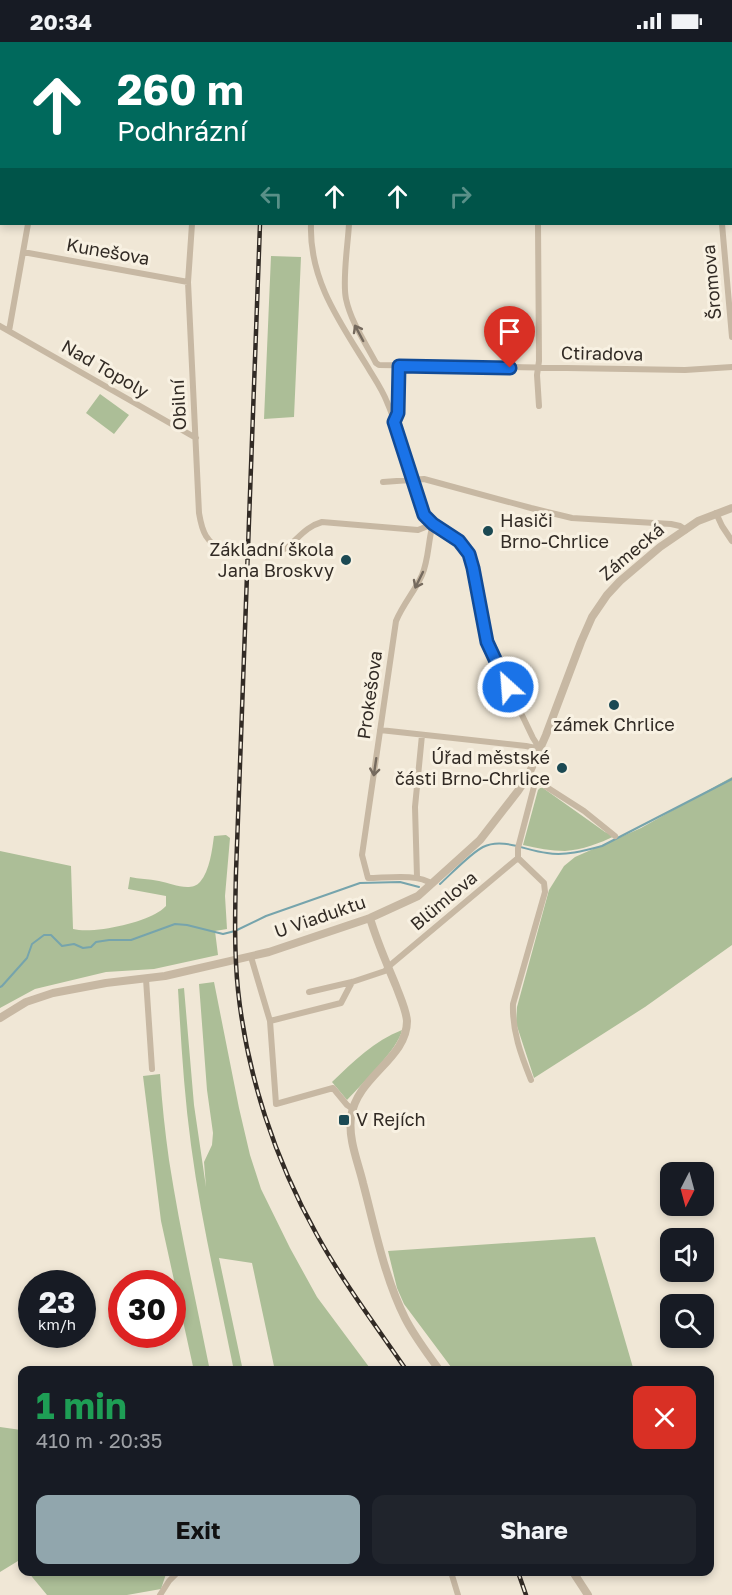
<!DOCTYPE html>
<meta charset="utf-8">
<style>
:root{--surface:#171b24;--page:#20242c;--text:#f1f3f6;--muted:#9ea1a6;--accent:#91a6ad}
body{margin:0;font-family:"Golos Text",sans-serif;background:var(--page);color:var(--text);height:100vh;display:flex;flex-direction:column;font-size:22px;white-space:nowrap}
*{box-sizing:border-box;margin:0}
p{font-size:20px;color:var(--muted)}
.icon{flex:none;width:33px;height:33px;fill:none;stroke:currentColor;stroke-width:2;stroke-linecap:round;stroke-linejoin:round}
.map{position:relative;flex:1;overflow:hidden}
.side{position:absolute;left:18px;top:1324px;width:696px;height:210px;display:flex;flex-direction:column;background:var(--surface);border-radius:12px;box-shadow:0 3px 9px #0003}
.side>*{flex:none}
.hud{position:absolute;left:0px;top:0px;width:732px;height:183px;box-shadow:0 3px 9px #0003;background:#00695c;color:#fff;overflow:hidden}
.needle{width:39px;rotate:186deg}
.fabs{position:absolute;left:660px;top:1120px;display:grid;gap:12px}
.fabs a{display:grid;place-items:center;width:54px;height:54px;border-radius:12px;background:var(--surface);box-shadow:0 3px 9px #0003;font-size:30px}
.speed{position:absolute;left:18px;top:1228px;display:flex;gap:12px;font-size:30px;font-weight:700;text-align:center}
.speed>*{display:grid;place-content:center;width:78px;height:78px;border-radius:50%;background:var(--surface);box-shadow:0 3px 9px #0003;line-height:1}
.speed small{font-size:15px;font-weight:400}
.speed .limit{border:9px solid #d22;background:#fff;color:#111}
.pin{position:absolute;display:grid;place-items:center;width:51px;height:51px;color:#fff;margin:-62px -26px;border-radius:50% 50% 50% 0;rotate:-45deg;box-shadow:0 0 6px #0007}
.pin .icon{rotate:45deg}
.me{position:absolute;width:66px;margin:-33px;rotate:334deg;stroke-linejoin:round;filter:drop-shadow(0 0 4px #0008)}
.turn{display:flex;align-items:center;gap:21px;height:126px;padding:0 18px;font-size:27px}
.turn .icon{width:78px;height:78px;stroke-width:2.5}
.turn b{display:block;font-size:42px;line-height:51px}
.lanes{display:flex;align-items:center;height:57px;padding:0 18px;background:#0003;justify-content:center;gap:30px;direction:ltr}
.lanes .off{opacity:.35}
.round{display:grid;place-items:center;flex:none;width:63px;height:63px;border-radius:12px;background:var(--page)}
.summary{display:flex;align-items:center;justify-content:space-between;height:102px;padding:0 18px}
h1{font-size:36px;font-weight:700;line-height:45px;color:#1e9e55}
.button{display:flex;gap:12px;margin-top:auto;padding:12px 18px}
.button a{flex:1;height:69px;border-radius:12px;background:var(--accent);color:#111;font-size:24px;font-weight:700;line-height:69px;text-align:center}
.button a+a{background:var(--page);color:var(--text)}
.status{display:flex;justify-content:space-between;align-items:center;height:42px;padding:0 30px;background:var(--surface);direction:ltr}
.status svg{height:16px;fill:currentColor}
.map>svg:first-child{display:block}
</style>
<div class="status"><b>20:34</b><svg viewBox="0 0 49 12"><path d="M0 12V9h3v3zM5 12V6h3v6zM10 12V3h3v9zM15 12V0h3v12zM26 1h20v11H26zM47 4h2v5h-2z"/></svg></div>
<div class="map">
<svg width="732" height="1553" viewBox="0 0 732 1553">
<rect width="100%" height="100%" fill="#f0e7d6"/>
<!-- green -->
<path fill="#acbe97" d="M271 214 301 215 294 375 264 377Z
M100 352 129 373 114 392 86 371Z
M732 735V903L645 965 534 1036 516 981 517 965 549 848 564 824 575 815 641 786Z
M540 746H543L605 790 615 794C600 801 582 808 565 809 551 809 537 806 523 803L538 748Z
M226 793 230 796 225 854 227 887 215 889 218 913 154 927 106 930 35 947 0 966V809L71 824 73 887C92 892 137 882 155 872 159 870 163 867 166 864V854L128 847 130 835C139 837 149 837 159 839 171 841 190 851 200 840 210 828 212 808 214 794Z
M214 940 239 1066 250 1113 261 1147 290 1206 317 1255 372 1329H275L252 1221 219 1216 243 1329H234C219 1254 201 1179 191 1103 184 1051 181 999 178 947L184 946 194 1063 206 1145 204 1120 212 1103 213 1091 207 1048 199 942Z
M402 988C399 1006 361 1043 347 1058L332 1040C354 1019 374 999 402 988Z
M160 1032C162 1061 165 1090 169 1118 180 1189 196 1259 210 1329H194L161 1179 143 1034Z
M595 1195 634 1329H454L404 1262 397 1246 388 1209Z
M0 1385 21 1388 22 1385V1523L18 1519 0 1530Z
M28 1530H160L166 1532 161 1547 127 1553H47Z"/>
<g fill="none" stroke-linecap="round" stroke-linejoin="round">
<!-- stream -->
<path stroke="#76a4ac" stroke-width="2" d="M440 842C451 832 471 811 483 805 503 795 526 809 547 811 565 814 584 809 602 804L732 737
M0 945 2 944 27 916 32 902 44 893H51L62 904 74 902 83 906 91 905 96 900 109 898H131L175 882 187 883 223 892 235 889 266 874 360 841 400 840 419 845"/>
<!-- minor -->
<path stroke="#c7b8a3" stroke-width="6" d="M77 0 86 2
M627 0V2
M705 0V2
M60 2V0
M200 2V0
M317 2V0
M349 2V0
M537 2V0
M0 73H2
M730 154H732
M192 182 188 240 199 471C202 489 206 502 225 508 247 511 274 518 291 502 301 493 308 484 322 480L418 488 433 482
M311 182C309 237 339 279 367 324 374 336 382 347 387 360 403 396 409 437 425 473L433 482 459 499 469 512 473 526 487 600 533 696 540 707
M349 182C348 202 342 238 346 257 351 280 365 300 376 321L379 323 685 328 732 325
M538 182 539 319 537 333 539 364
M722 182 732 295
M23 210 188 240
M0 284 196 396
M9 289 28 182
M394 380 398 371 399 324
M383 440 424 437 531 466 572 476 671 482 680 484 686 488
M716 471 722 484 732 499
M380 688 526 704 540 707
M534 737 584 769 615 794
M417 835 415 765 422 693
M432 842C418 831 386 836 368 836L362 813 396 579C403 562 415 549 422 533 429 517 428 498 433 482
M251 915 270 979 276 1062 333 1046 347 1063 353 1067
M146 937 152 1027
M309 950 352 940 385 929 388 925 518 816
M270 979 341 961 352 940
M531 1038C521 1013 512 989 513 962L545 850 544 841 518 816V806L536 737
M451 1530 458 1553
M160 1553 169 1539 176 1532V1530"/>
<!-- tertiary -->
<path stroke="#c7b8a3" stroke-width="8" d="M370 876C377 900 387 922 396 944 400 955 406 967 407 979 407 1017 357 1034 351 1075 348 1097 358 1120 363 1141 375 1186 384 1234 405 1276 414 1294 428 1312 440 1329
M0 976 26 960 53 951 106 941 165 934 269 910 370 876 418 854 480 798 518 749 528 734 546 693 581 600 592 575 607 553 620 539 660 505 698 479 732 466
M573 1530 588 1553"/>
<defs>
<path id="rail" d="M267 2V0
M260 182 236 830C235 869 234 909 238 948 247 1033 275 1118 317 1193 343 1240 376 1284 407 1329
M518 1530 526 1553"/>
</defs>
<!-- rail casing -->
<use href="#rail" stroke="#322b25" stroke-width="4.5"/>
<!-- rail -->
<use href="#rail" stroke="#f8f1e2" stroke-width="2" stroke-dasharray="7" stroke-linecap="butt"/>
</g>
<!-- one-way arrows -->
<defs><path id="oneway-shaft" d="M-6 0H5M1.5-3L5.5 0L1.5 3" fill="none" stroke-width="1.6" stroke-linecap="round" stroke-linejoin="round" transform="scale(1.5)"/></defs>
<g stroke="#756a5e">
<use href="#oneway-shaft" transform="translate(359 291) rotate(-118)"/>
<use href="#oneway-shaft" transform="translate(419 538) rotate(116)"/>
<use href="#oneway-shaft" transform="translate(375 725) rotate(98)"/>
</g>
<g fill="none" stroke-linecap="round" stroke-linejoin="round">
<defs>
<path id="route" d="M508 645 487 600 473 526 469 512 459 499 433 482 424 473 394 380 398 371 399 324 510 326"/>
</defs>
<!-- route casing -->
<use href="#route" stroke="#114b97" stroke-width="15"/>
<!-- route -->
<use href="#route" stroke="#1a73e8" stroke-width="10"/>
</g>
<!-- markers -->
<g fill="#1b4953" stroke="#f8f1e2" stroke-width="2">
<circle cx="488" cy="489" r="6"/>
<circle cx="346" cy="518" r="6"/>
<circle cx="614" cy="663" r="6"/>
<circle cx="562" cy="726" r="6"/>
<rect x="338" y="1072" width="12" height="12" rx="3"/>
</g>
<g text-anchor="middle" stroke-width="6" stroke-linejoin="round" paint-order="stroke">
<!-- street labels -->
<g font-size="18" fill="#322b25" stroke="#f8f1e2">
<text transform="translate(108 210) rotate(10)" y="6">Kunešova</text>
<text transform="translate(712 240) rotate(-95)" y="6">Šromova</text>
<text transform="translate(602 312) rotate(1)" y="6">Ctiradova</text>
<text transform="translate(105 327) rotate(30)" y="6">Nad Topoly</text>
<text transform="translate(179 363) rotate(-93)" y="6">Obilní</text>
<text transform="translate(632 510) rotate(-40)" y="6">Zámecká</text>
<text transform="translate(370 653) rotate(-82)" y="6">Prokešova</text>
<text transform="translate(444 859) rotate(-40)" y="6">Blümlova</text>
<text transform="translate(320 875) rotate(-19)" y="6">U Viaduktu</text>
</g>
<!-- poi labels -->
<g font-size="18" fill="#322b25" stroke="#f8f1e2" text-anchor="start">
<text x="500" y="485">Hasiči<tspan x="500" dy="21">Brno-Chrlice</tspan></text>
<text x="334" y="514" text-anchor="end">Základní škola<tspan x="334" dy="21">Jana Broskvy</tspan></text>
<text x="614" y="689" text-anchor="middle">zámek Chrlice</text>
<text x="550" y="722" text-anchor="end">Úřad městské<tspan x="550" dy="21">části Brno-Chrlice</tspan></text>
<text x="356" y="1084">V Rejích</text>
</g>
</g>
</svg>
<div class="fabs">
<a><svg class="needle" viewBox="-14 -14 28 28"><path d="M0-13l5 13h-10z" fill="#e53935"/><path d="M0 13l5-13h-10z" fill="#9ea1a6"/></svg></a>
<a><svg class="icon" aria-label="sound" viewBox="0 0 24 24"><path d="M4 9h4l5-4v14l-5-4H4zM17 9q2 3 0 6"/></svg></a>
<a><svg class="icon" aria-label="search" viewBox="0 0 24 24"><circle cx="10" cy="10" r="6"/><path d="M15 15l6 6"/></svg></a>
</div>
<div class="speed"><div>23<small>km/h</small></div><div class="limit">30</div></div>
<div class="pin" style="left:510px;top:326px;background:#d93025"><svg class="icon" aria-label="arrive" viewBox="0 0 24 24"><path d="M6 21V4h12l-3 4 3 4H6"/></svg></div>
<svg class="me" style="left:508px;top:645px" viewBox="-20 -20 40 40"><circle r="17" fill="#1a73e8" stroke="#fff" stroke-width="3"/><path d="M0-11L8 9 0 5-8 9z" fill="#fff"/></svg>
<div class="hud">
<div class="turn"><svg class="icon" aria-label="ahead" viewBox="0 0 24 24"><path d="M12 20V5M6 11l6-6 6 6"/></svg><div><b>260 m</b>Podhrázní</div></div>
<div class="lanes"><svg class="icon off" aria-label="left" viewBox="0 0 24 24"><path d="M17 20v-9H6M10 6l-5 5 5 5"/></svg><svg class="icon" aria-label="ahead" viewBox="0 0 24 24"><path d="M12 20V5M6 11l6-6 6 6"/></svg><svg class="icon" aria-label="ahead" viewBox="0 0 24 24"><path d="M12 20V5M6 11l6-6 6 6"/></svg><svg class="icon off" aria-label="right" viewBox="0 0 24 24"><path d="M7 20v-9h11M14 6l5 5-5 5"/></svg></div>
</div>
<section class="side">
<div class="summary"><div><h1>1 min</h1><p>410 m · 20:35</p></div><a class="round" style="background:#d93025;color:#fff"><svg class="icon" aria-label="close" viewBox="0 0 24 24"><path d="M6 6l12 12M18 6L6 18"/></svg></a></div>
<div class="button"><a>Exit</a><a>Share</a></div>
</section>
</div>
